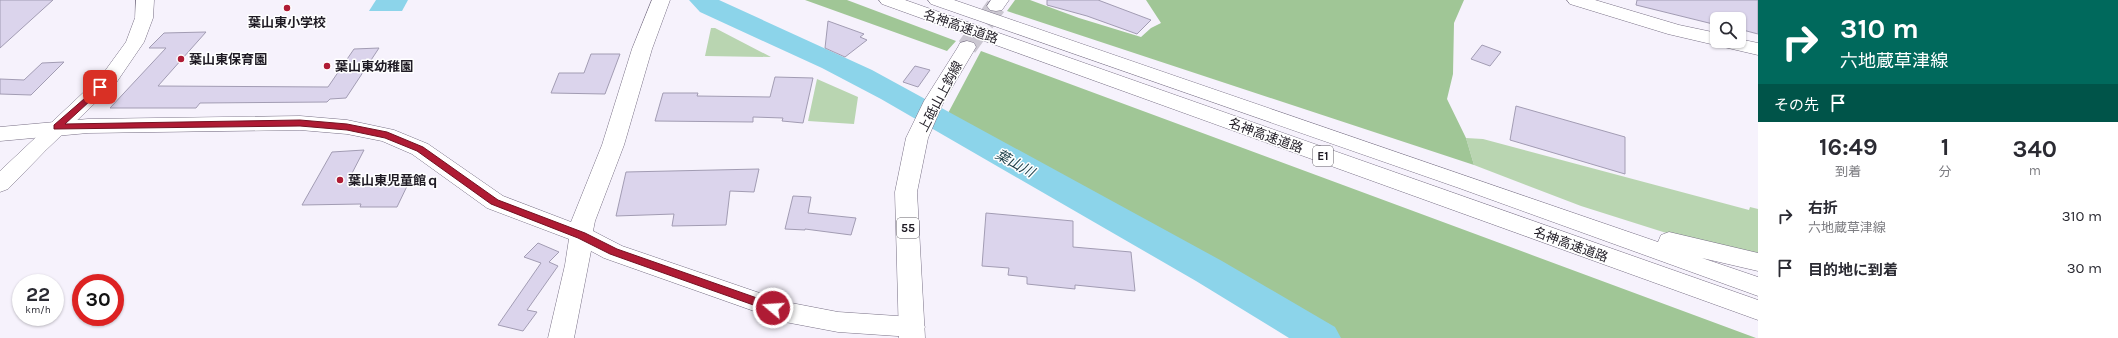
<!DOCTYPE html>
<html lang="ja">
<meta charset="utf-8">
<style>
:root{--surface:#fff;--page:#f7f7f7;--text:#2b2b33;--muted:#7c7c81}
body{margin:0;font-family:Karla,"Noto Sans JP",sans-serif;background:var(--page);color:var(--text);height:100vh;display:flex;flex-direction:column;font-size:15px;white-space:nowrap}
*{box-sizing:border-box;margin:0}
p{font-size:13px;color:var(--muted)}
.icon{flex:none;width:22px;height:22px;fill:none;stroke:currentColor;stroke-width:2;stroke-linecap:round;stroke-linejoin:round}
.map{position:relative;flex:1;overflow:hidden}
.side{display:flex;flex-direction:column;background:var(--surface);width:360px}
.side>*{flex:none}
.hud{background:#00695c;color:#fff;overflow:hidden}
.tools{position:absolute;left:1710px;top:12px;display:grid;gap:8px}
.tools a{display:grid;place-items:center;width:36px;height:36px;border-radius:6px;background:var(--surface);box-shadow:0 1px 3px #0004;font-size:20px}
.speed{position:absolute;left:12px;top:274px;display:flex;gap:8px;font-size:20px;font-weight:700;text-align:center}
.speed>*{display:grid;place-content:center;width:52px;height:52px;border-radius:50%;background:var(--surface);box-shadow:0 1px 3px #0004;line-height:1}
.speed small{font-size:10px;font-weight:400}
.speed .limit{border:6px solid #d22;background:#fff;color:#111}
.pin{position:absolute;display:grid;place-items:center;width:34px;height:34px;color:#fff;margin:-17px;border-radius:8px;box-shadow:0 2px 6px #0006}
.me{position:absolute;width:44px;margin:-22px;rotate:288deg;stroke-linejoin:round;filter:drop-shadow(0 0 3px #0008)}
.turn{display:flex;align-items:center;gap:14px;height:84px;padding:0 16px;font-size:18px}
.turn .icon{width:52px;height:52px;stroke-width:2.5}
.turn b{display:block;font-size:28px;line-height:34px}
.then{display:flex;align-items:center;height:38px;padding:0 16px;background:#0003;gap:8px;font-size:15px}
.eta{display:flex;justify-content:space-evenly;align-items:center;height:68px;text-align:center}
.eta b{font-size:24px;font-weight:700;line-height:28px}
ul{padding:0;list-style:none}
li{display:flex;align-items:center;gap:12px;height:52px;padding:0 16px}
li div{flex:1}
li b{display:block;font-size:15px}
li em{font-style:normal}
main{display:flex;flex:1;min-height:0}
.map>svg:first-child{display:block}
</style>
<main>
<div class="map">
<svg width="1758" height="338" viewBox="0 0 1758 338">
<rect width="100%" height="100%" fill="#f6f2fc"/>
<!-- green -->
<path fill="#b9d5b1" d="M711 28H715L771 57 705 56Z
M817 79 858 97 854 124 808 121Z
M1466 138 1483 139 1749 210 1750 207 1758 209V253L1679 237 1581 206 1474 165Z"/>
<!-- forest -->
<path fill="#a0c696" d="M805 0H847L956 41 947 51Z
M1015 0H1030L1079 18 1141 37 1151 28 1161 23 1146 0H1464L1454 23 1453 74 1447 99 1466 138 1474 165 1007 11Z
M981 51 1756 338H1340L1288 304 946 117Z"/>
<!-- water -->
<path fill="#8cd4ea" d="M376 0H408L402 11H369Z"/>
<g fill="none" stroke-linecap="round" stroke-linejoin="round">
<!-- river -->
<path fill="#8cd4ea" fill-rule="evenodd" d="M689 0H719L872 70 1222 261 1335 327 1341 338H1289L1196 281 881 99 822 68 700 12Z"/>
</g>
<!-- building -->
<path fill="#dbd4ec" stroke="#a29cb3" d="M0 0H53L0 48Z
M1047 0H1098L1151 20 1137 34 1087 16 1047 5Z
M1637 0H1758V34L1739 29V19H1717V25L1636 5Z
M828 21 864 34 860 37 867 40 845 57 825 48Z
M206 32 158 86 328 87 354 49 379 48 346 98 330 99 327 102 200 103 196 108H110L166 48H149L164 33Z
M1482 45 1501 52 1490 66 1471 59Z
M591 54H620L605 94 551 93 559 73H584Z
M64 62 31 95 0 94V79L24 80 42 63Z
M915 66 930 70 918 87 903 82Z
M775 77 813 78 803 123 782 121 783 118 753 117V122L655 121 663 93H698L697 96 770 97Z
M1516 106 1625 137V174L1510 140Z
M364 150 349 179 366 178 364 183 409 182 397 207H360L361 204 302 205 332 152Z
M759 169 754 192 730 191 726 225 672 226 674 214 616 216 626 172Z
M793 196 811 197 808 213 856 218 851 235 805 229V230L785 229Z
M986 213 1073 221V247L1131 252 1135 291 1075 285V289L1027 284V277L1008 275 1009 268 982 266Z
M538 243 559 252 549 262 558 266 527 310 537 312 523 331 498 325 541 263 524 257Z"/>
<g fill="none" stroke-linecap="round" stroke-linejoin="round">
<!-- major-tunnel -->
<path stroke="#cbc7d1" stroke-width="20" stroke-dasharray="20 10" stroke-linecap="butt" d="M967 47 996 6"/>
<defs>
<path id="minor" d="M652 0H670L652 49 624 145 595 221 593 231 622 246 786 302 838 312 912 317 921 320 925 327 921 334 912 337 838 332 785 322 604 258 591 251 574 338H548L565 265 569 239 487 208 412 154 382 141 347 134 300 130 88 133 0 141V127L88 119 300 116 347 120 394 130 428 144 503 196 571 222 602 145 632 49Z
M1567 0H1595L1679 25 1717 33V41H1739V39L1758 43V55L1668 34 1570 4Z"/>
<path id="major" d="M136 0H154L153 18 144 42 116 83 46 150 8 189 0 192V171L102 75 126 42 135 18Z
M991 0H1009L1002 10 996 11 990 10 987 6Z
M967 41 974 43 976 47 944 101 928 138 917 192 925 338H899L895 192 906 138 924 101 958 47 960 43Z"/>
<path id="highway" d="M879 0H905L1758 300V320L882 4Z
M928 0H954L1658 242 1661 235 1669 232 1758 253V271L1702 258 1758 277V296L1459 188 931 4Z"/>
</defs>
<!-- minor casing -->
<use href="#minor" stroke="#797186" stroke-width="1"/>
<!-- major casing -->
<use href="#major" stroke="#797186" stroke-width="1"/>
<!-- highway casing -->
<use href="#highway" stroke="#797186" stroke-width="1"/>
<!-- minor -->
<use href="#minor" fill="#fff" fill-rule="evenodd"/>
<!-- major -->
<use href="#major" fill="#fff" fill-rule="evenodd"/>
<!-- highway -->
<use href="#highway" fill="#fff" fill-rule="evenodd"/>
</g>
<!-- route -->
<path fill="#af1b34" stroke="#721222" d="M100 85 103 86V89L65 124 300 120 347 124 387 132 423 147 498 200 585 233 617 249 777 305 778 308 773 312 610 254 578 238 491 204 417 151 385 138 347 130 300 126 54 129V125Z"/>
<!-- markers -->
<g fill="#af1b34" stroke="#fff" stroke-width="1.5">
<circle cx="287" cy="8" r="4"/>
<circle cx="181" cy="59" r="4"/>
<circle cx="327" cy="66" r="4"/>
<circle cx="340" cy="180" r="4"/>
</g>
<g text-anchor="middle" stroke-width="3" stroke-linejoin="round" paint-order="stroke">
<!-- shield labels -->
<g fill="#fff" stroke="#625f66" stroke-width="1">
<rect x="1313" y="146" width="20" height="20" rx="3"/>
<rect x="897" y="218" width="22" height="20" rx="3"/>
</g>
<g font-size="12" font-weight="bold" fill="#1f1b24">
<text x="1323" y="160">E1</text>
<text x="908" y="232">55</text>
</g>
<!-- poi labels -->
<g font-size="13" font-weight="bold" fill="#1f1b24" stroke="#fff" text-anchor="start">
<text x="287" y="27" text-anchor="middle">葉山東小学校</text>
<text x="189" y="64">葉山東保育園</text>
<text x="335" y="71">葉山東幼稚園</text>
<text x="348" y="185">葉山東児童館ｑ</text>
</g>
<!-- street labels -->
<g font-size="13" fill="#1f1b24" stroke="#fff">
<text transform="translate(961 26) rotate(19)" y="5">名神高速道路</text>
<text transform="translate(940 96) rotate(-62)" y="5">上砥山上鈎線</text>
<text transform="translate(1266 135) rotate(20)" y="5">名神高速道路</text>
<text transform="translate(1571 244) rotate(20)" y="5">名神高速道路</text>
</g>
<!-- water labels -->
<g font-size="14" font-style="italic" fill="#1c3f48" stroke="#fff">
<text transform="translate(1015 163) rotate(29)" y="5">葉山川</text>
</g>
</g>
</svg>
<div class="tools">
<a><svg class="icon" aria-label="search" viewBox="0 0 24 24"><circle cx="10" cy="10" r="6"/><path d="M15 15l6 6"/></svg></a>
</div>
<div class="speed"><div>22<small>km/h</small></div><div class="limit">30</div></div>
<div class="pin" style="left:100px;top:87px;background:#d93025"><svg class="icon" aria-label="arrive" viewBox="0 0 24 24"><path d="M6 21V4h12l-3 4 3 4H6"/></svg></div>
<svg class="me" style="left:773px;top:308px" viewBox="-20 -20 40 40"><circle r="17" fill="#af1b34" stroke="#fff" stroke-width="3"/><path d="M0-11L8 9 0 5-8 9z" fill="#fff"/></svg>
</div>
<section class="side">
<div class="hud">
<div class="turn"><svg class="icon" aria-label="right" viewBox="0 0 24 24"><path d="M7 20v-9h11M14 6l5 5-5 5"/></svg><div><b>310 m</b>六地蔵草津線</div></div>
<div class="then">その先<svg class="icon" aria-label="arrive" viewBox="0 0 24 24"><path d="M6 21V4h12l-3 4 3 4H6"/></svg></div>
</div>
<div class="eta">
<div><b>16:49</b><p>到着</p></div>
<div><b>1</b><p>分</p></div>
<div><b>340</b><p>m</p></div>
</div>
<ul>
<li><svg class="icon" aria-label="right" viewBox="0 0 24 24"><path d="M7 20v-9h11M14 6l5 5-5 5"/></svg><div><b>右折</b><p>六地蔵草津線</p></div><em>310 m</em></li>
<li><svg class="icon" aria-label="arrive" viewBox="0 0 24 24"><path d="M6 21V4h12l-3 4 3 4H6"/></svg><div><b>目的地に到着</b></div><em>30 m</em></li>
</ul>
</section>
</main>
